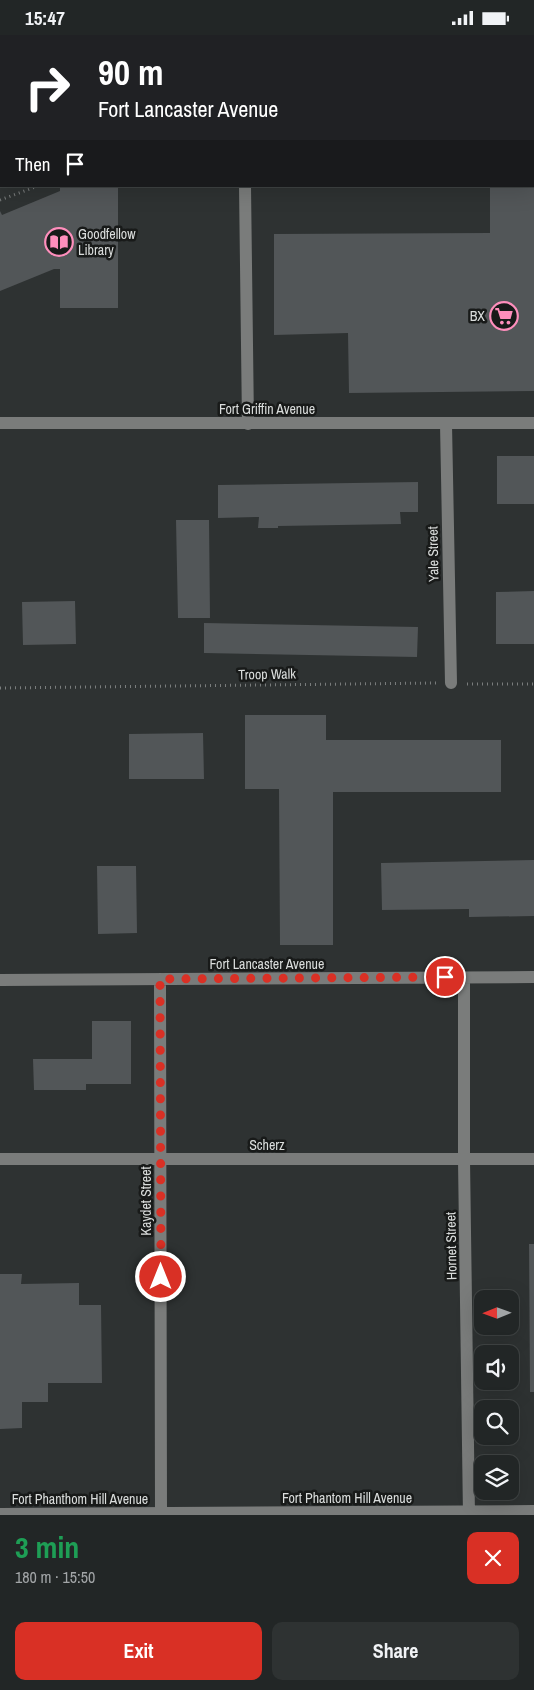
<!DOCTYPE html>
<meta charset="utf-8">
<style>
:root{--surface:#222626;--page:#2e3232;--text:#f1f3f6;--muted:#a2a5a7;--line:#3f4343;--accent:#d93025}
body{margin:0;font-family:"Archivo Narrow",sans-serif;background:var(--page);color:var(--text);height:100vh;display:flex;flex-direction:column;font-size:19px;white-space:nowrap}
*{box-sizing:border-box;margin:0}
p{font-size:16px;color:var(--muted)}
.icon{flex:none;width:28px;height:28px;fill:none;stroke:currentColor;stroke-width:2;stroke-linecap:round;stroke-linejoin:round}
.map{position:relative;height:1480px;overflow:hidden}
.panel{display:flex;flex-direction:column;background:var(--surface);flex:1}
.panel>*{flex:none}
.banner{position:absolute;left:0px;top:0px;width:535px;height:152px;box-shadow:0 5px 20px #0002,0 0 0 1px var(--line);background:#202124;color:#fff;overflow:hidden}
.needle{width:32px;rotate:269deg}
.fabs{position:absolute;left:474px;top:1255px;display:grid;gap:10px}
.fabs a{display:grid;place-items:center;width:45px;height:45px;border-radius:10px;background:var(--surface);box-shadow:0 5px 20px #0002,0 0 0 1px var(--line);font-size:25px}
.pin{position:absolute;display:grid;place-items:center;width:42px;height:42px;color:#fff;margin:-21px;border:2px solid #fff;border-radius:50%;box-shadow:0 1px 5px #0007}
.me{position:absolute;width:55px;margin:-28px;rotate:0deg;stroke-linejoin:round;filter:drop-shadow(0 0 4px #0008)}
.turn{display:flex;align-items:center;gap:18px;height:105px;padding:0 15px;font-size:22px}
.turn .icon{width:65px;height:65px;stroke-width:2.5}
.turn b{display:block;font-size:35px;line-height:42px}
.then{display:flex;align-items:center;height:48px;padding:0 15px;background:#0003;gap:10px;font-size:19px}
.round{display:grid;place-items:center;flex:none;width:52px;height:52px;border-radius:10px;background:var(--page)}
.head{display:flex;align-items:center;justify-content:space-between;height:85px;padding:0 15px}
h1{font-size:30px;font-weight:700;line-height:38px;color:#1e9e55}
.action{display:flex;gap:10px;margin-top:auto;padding:10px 15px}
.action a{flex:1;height:58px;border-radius:10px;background:var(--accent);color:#fff;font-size:20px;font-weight:700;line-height:58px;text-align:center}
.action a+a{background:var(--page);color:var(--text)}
.status{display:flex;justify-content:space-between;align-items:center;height:35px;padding:0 25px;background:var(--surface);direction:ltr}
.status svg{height:14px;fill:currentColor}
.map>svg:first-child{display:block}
</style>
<div class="status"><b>15:47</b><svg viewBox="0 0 49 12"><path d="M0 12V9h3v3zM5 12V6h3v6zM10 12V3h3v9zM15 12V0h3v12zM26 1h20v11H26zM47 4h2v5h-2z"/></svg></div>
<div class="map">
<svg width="534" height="1480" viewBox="0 0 534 1480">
<rect width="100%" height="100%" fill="#2e3232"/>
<!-- building -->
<path fill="#525658" d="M60 151H118V273H60V234H54L0 256V176L2 180 60 156Z
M490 151H534V356L349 358 348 298 274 300V199L490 198Z
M497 421H534V469H497Z
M418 447V477H400L401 489 278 491V493H258L259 482 218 483V450Z
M176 485H209L210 583H178Z
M534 556V609H496V557Z
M75 566 76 609 23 610 22 567Z
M204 588 418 592 417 622 204 618Z
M245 680H326V705H501V757H333V910H280L279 754H245Z
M203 698 204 744H129V699Z
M534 825V881L469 882V874L382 875 381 828Z
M97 831H136L137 898 98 899Z
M92 986H131V1049H86V1055H34L33 1024H92Z
M529 1209H534V1357H530Z
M0 1239H22L21 1249 79 1248V1270H101L102 1348H48V1367H22V1393L0 1394Z"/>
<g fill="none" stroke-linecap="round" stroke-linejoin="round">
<!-- path -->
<path stroke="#7a7d7d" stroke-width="3" stroke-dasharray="1 4" stroke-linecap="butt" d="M0 165 38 151
M467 649H534
M0 653 436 648"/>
<!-- minor -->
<path stroke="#7a7c7b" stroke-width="12" d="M245 0V1
M245 151 248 389
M0 388H534
M446 389 451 648
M464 942V1125L469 1480
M160 944 161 1478
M0 945 534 942
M0 1124H534
M0 1479 534 1476"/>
</g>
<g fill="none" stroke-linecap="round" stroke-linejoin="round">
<!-- route -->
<path stroke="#d93025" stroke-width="9" stroke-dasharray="0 16.2" d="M161 1242 160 944 445 942"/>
</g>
<!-- icons -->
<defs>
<symbol id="library-ring" viewBox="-11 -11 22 22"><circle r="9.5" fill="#181a19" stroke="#fe8ebc" stroke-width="1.5"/><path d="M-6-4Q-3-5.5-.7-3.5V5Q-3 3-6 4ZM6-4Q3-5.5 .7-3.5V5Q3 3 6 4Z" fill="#fe8ebc"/></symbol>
<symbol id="supermarket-ring" viewBox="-11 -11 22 22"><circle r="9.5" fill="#181a19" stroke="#fe8ebc" stroke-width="1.5"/><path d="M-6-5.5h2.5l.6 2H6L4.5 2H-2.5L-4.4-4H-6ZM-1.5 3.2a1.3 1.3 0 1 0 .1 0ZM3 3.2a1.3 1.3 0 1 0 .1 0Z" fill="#fe8ebc"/></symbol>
</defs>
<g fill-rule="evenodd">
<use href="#library-ring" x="43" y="191" width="32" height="32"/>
<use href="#supermarket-ring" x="488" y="265" width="32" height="32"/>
</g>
<g text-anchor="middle" stroke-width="5" stroke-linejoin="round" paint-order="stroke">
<!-- poi labels -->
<g font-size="14" fill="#dadddc" stroke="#181a19" text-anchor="start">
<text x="78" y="204">Goodfellow<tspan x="78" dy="16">Library</tspan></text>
<text x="485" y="286" text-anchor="end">BX</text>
</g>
<!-- street labels -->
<g font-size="14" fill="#dadddc" stroke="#181a19">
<text x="267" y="379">Fort Griffin Avenue</text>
<text transform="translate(433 519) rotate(-91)" y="5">Yale Street</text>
<text transform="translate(267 639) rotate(-1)" y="5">Troop Walk</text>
<text x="267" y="934">Fort Lancaster Avenue</text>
<text x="267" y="1115">Scherz</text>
<text transform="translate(146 1166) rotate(-90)" y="5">Kaydet Street</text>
<text transform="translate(451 1211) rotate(-91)" y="5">Hornet Street</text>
<text x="347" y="1468">Fort Phantom Hill Avenue</text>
<text x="80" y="1469">Fort Phanthom Hill Avenue</text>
</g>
</g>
</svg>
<div class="fabs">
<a><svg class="needle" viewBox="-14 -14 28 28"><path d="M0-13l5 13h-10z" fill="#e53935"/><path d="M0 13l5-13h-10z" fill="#a2a5a7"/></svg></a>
<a><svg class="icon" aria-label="sound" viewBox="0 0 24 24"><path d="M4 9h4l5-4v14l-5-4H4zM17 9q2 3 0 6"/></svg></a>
<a><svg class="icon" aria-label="search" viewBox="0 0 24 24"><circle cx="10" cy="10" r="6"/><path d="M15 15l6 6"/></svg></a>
<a><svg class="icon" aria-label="layers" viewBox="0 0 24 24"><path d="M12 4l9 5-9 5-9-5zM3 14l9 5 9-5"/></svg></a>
</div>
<div class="pin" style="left:445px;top:942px;background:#d93025"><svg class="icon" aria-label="arrive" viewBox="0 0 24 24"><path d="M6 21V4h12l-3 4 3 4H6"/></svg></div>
<svg class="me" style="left:161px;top:1242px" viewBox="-20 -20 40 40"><circle r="17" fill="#d93025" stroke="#fff" stroke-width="3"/><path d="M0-11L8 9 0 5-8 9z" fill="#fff"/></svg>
<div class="banner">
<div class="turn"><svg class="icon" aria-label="right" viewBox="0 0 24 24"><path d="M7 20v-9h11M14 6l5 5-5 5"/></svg><div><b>90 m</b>Fort Lancaster Avenue</div></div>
<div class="then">Then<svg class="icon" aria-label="arrive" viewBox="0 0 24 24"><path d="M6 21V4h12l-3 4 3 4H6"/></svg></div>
</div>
</div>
<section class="panel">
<div class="head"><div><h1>3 min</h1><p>180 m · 15:50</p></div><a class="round" style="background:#d93025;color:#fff"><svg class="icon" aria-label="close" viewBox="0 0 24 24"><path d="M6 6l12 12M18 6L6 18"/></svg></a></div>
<div class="action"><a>Exit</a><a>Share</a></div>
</section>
